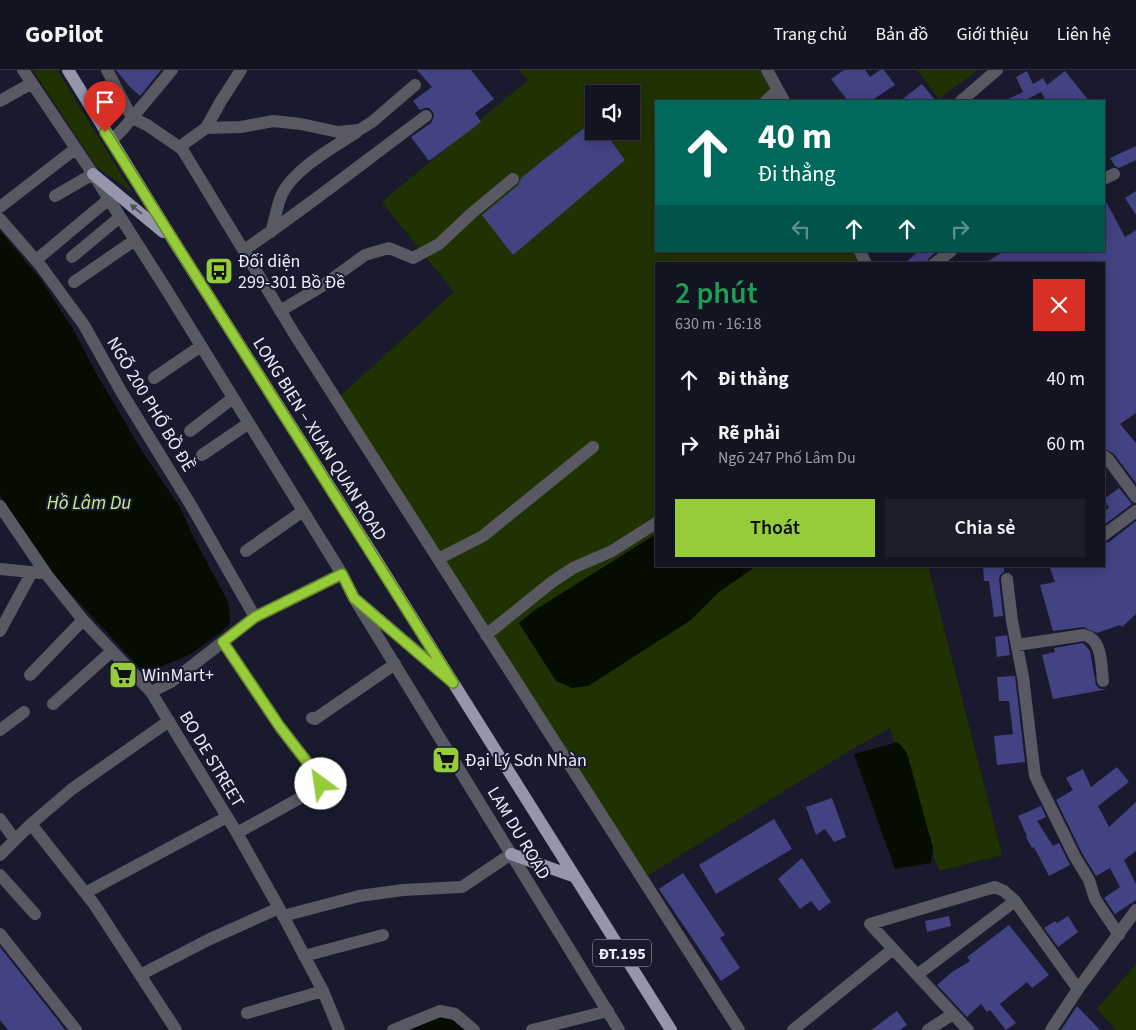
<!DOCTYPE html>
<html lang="vi">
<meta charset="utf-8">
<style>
:root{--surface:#131422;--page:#1c1d2a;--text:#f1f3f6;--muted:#9d9ea5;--line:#323340;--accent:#96cc3a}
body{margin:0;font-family:"Source Sans 3",sans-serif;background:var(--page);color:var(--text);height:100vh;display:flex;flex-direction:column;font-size:19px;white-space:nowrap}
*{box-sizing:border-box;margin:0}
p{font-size:16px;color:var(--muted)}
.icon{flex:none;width:28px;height:28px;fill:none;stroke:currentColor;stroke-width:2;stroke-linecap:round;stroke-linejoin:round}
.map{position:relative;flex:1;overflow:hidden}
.details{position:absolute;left:655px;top:192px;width:450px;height:305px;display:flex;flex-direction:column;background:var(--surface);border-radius:0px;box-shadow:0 2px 12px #0003,0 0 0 1px var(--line)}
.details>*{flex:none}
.guide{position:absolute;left:655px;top:30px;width:450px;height:152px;border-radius:0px;box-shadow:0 2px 12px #0003,0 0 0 1px var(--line);background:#00695c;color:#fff;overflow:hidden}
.tools{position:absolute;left:585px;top:15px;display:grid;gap:10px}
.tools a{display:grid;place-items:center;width:55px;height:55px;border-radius:0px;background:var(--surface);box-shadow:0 2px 12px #0003,0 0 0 1px var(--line);font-size:25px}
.pin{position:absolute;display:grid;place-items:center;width:42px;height:42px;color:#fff;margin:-51px -21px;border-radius:50% 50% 50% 0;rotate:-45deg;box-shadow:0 0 5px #0007}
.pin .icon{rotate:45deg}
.me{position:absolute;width:55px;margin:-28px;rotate:329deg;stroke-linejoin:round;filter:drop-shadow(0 0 4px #0008)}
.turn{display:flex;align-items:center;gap:18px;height:105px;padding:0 20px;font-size:22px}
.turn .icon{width:65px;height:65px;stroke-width:2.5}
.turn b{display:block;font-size:35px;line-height:42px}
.lanes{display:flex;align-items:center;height:48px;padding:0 20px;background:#0003;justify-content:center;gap:25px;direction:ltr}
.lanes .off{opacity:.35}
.round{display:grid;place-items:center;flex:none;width:52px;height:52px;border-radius:0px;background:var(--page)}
.overview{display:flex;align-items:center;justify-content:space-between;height:85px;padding:0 20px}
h1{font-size:30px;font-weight:600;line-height:38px;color:#1e9e55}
.action{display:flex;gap:10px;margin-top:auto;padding:10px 20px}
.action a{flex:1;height:58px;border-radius:0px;background:var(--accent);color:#111;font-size:20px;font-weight:600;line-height:58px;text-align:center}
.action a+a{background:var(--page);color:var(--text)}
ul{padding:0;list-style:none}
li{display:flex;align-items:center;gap:15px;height:65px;padding:0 20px}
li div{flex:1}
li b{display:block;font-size:19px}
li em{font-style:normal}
header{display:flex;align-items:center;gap:30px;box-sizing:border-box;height:70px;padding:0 25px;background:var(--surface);border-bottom:1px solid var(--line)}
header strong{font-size:24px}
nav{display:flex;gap:28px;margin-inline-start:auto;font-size:18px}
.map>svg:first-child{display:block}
</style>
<header>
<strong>GoPilot</strong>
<nav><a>Trang chủ</a><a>Bản đồ</a><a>Giới thiệu</a><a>Liên hệ</a></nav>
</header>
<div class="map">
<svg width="1136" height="960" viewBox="0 0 1136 960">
<rect width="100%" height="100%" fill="#191a2d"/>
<!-- green -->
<path fill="#213202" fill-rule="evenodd" d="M33 0H57L132 122 96 96Z
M519 0H766L780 31H656V181H858L865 194H656V496H928L1002 785 939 801 890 658 849 681 642 809 336 330 454 222 382 132 528 10ZM594 24H631V61H594Z
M917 0H978L939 29Z
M1136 894V960H1116L1097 939Z"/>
<!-- water -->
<path fill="#050c00" d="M0 161 41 210 73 259 96 303 142 381 180 437 193 466 228 532 230 547 229 555 220 563 191 584 146 603 140 598 56 508 30 473 0 425Z
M656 464V496H756L718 523 691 550 588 616 572 618 556 611 519 553 535 540Z
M898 672 907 683 933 778 931 793 895 799 854 684Z
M444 942 468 960H393Z"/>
<!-- building -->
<path fill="#434283" d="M116 0H161L140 26 129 16Z
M417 0H471L494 29 475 43 481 52 429 91 411 67 431 53 434 46 433 42 429 38H425L420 40 413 31 432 17Z
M844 0H865L870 7 880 0H884L895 15 871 31H848L831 9Z
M1027 1 1033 14 1043 8 1047 15 1065 1 1089 31H1046L1041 22 1024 31H1004L1023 22 1016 7Z
M922 14 936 31H900Z
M594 50V61H604L625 90 513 185 482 145 518 115 521 108Z
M1136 76V90L1119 98 1115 96 1110 88Z
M1136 121V145L1125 128Z
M1104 128 1125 167 1136 160V343L1120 354 1136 373V413L1114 384 1104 378V194H984L1004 181H1104Z
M919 181H937L929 188 926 194H904Z
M1119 418 1132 434 1104 455V441L1109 438 1104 429Z
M1136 451V544L1122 557 1120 555 1097 563 1083 557 1053 561 1040 515 1055 512 1049 496H1104V473L1109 472Z
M983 496H1004V502L1000 505 999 509 1003 546 994 547 989 511H984Z
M1007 565 1010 585 997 587 995 567Z
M1083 573 1090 581 1096 615 1100 619H1108L1053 629 1042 585 1055 582 1054 578Z
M1015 606 1025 692 997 695 994 666 1013 664 1009 631H999L997 607Z
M1117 697 1129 712 1098 736 1109 757 1136 732V781L1124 790 1136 814V830L1115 844 1104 828 1120 817 1110 798 1096 806 1082 783 1056 730 1073 720 1066 708 1083 699 1091 717Z
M832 728 846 767 834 772 825 759 816 765 806 737Z
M1041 736 1046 747 1037 751 1053 776 1059 773 1070 795 1049 806 1034 777 1032 778 1026 767 1027 766 1018 746Z
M774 749 792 779 716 824 699 795Z
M802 788 831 832 819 841 811 831 800 839 778 809Z
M683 803 725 865 720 868 740 898 721 911 659 819Z
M949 846 951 856 927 862 925 851Z
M1068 846 1078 862 1058 877 1044 858 1055 851 1057 853Z
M1009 855 1049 905 1032 918 1027 912 1000 934 1016 953 1006 960 990 940 987 942 981 934 967 947 937 915 952 902 970 891 967 887Z
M0 877 60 953 65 960H8L0 950Z
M1077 936 1100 960H1061Z
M897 941 907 955 900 960H871Z"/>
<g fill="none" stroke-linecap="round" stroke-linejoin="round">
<!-- minor -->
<path stroke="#585963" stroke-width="12" d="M23 0 93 104 166 219 342 504 354 528 619 960
M107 0 132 48 147 55 182 79 295 265 739 960
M767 0 784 31
M0 31 32 13
M766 31 778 20
M961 31 997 0
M206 58 241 57 273 51 301 54 338 62 359 60 372 52 415 15
M111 71 123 59 172 0
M182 79 185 73 206 58 221 31 241 0
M1104 109 1114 104
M55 126 93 104
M0 137 75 79
M0 149 40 195 84 255 122 323 192 437 255 547
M271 162C275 150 277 135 282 124 295 98 334 77 357 62
M244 180C306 138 365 91 426 46
M860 181 866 194
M72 187 120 147
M36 190 109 129
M934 194 951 181
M74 212 135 170
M280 241 322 216 365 185 389 178 413 188 439 174 472 143 513 109
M154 308 201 276
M190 361 233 328
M202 385 249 353
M1104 386 1108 389 1136 427
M0 436 47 505 83 550 151 622 237 763 279 838 323 921 339 960
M1104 465 1136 441
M246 481 303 441
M438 489 483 466 593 377
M0 499 40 503
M1007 509 1012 551 1023 607 1035 706 1075 787 1089 810 1095 829 1119 865
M0 561 32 502
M486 565 552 512 573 498 612 481 656 453
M223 572 280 657 321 710V714L316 719 237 763
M1017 575 1084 565C1103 569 1101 596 1103 611
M30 605 83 550
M151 622 171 612 255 547 342 504
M53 634 112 581
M312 648 315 649 395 594
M0 660 24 642
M0 749 15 770
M31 754 94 834 176 960
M0 785 31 754 72 719 169 651
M0 805 35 844
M85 823 227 747
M283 846 359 826 403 820 462 817 511 784
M0 864 76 960
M304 886 383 865
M140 905 210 869 279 838
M917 905 1015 831
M247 943 323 921
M393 960 440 941 455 944 474 960
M532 960 608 941
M793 960 893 879
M928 960 953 944
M968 960 870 854 995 817 1004 821 1015 831 1078 919
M1051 960 1078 919 1136 840"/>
<!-- major -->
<path stroke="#9496ac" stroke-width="12" d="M68 0 173 170 375 488 671 960
M93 104 163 162
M354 528 443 604
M511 784 573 806"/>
</g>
<!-- one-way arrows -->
<defs><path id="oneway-solid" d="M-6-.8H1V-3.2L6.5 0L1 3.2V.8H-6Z" transform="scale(1.25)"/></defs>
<use fill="#505266" href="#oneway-solid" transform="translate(136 139) rotate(-140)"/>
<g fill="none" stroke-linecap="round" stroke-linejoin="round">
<defs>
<path id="route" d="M105 62 453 613 354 528 342 504 255 547 223 572 280 657 321 710V714"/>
</defs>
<!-- route casing -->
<use href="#route" stroke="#628526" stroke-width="12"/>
<!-- route -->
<use href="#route" stroke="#96cc3a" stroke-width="9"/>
</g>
<!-- icons -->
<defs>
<symbol id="bus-square" viewBox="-11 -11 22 22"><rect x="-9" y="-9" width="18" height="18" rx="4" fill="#96cc3a" stroke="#191a2d"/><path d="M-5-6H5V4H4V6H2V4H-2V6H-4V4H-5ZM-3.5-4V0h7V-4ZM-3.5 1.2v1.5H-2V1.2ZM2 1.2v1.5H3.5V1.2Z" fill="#111"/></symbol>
<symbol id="supermarket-square" viewBox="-11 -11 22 22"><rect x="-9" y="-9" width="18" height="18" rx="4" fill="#96cc3a" stroke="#191a2d"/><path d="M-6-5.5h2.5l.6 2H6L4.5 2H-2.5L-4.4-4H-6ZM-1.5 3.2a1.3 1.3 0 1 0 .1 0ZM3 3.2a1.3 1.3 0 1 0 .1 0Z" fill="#111"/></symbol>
</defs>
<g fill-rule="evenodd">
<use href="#bus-square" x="203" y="185" width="32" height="32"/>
<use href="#supermarket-square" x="107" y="589" width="32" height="32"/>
<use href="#supermarket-square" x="430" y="674" width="32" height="32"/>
</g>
<g text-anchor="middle" stroke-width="4" stroke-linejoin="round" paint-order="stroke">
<!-- shield labels -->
<rect fill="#191a2d" stroke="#acaebd" stroke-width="1" x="593" y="869.5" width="58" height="27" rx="4"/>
<g font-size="16" font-weight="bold" fill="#ebedfb">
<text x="622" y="889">ĐT.195</text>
</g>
<!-- poi labels -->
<g font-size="18" fill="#ebedfb" stroke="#191a2d" text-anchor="start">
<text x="238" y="197">Đối diện<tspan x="238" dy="21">299-301 Bồ Đề</tspan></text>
<text x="142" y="611">WinMart+</text>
<text x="465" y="696">Đại Lý Sơn Nhàn</text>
</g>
<!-- street labels -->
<g font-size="18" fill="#ebedfb" stroke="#191a2d">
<text transform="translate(151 334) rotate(59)" y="6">NGÕ 200 PHỐ BỒ ĐỀ</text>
<text transform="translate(320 369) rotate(58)" y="6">LONG BIEN – XUAN QUAN ROAD</text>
<text transform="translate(212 689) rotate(59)" y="6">BO DE STREET</text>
<text transform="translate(519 763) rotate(59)" y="6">LAM DU ROAD</text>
</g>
<!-- water labels -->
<g font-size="19" font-style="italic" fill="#c5f08c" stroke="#191a2d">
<text x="89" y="439">Hồ Lâm Du</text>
</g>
</g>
</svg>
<div class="tools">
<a><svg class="icon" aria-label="sound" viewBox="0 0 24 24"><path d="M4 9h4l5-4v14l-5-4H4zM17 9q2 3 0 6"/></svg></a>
</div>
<div class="pin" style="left:105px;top:62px;background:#d93025"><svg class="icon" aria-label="arrive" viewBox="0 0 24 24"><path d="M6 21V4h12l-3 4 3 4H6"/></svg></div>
<svg class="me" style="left:321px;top:714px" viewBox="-20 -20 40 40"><circle r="19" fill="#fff"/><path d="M0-13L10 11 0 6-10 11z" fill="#96cc3a"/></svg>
<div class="guide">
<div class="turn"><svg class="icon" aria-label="ahead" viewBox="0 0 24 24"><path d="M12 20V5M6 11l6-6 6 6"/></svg><div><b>40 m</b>Đi thẳng</div></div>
<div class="lanes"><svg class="icon off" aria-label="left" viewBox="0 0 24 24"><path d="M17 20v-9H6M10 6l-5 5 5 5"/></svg><svg class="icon" aria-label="ahead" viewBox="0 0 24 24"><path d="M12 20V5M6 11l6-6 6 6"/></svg><svg class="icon" aria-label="ahead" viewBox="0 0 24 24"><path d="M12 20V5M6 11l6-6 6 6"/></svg><svg class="icon off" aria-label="right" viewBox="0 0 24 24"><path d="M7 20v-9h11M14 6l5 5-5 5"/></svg></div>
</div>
<section class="details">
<div class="overview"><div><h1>2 phút</h1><p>630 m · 16:18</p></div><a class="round" style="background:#d93025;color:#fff"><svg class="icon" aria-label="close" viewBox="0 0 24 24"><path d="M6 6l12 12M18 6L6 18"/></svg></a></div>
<ul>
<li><svg class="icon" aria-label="ahead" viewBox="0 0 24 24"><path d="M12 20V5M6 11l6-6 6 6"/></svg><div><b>Đi thẳng</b></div><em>40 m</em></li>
<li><svg class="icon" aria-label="right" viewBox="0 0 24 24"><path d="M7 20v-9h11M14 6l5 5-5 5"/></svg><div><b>Rẽ phải</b><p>Ngõ 247 Phố Lâm Du</p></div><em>60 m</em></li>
</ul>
<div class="action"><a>Thoát</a><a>Chia sẻ</a></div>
</section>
</div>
